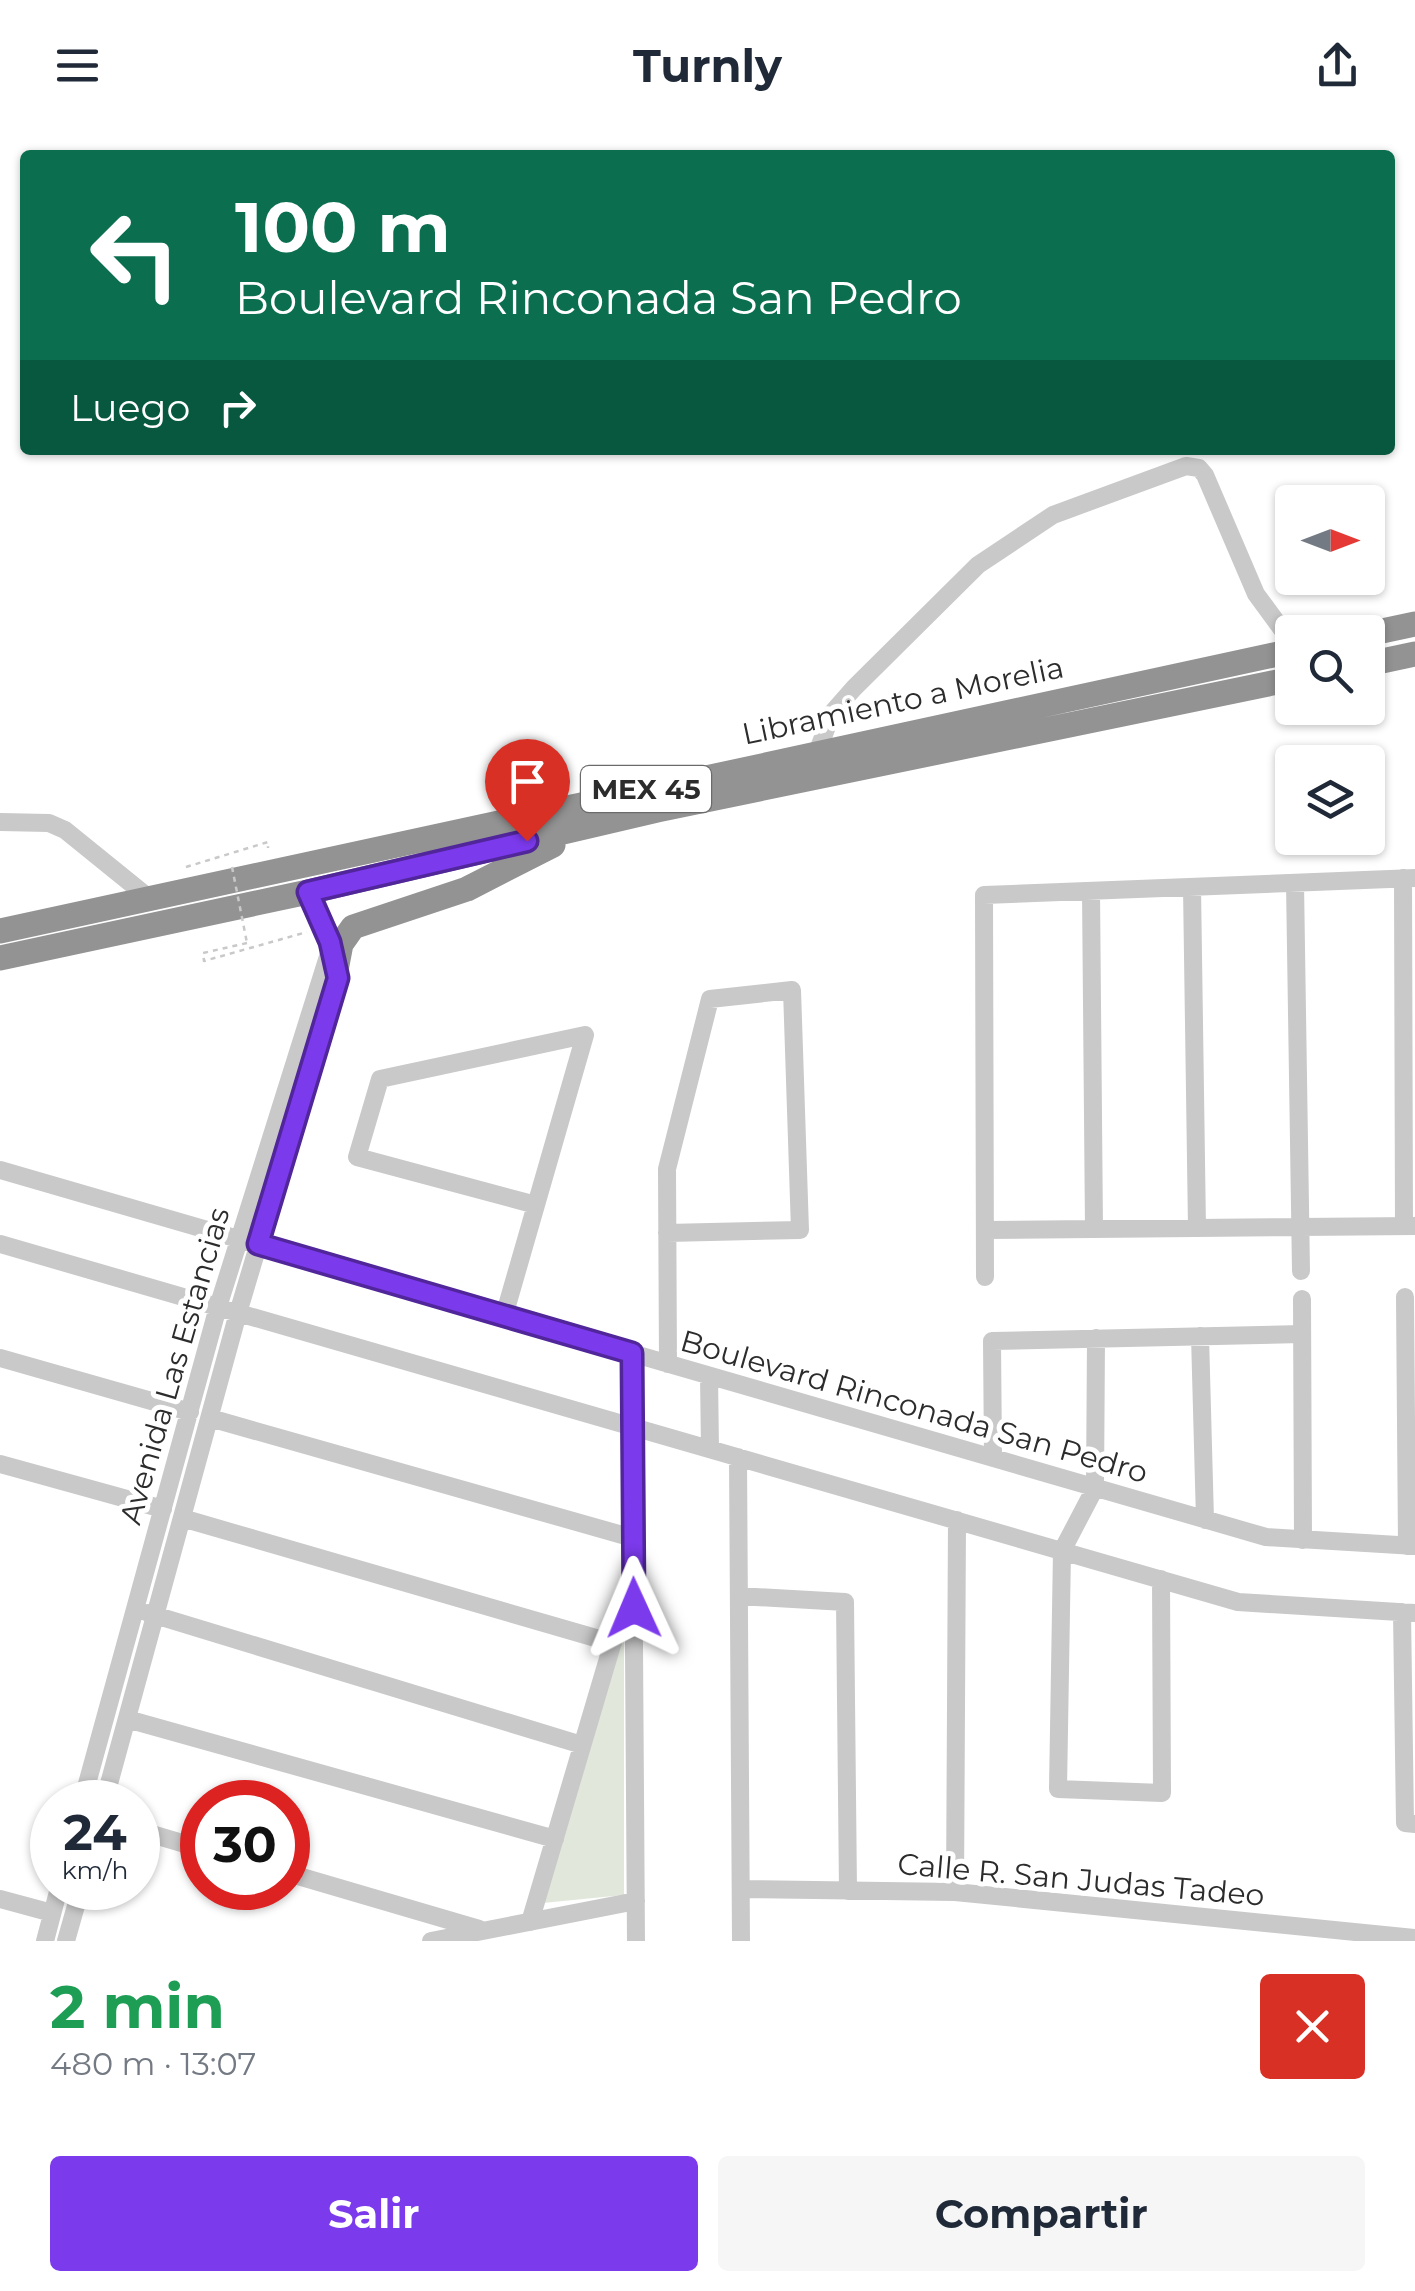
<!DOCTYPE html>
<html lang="es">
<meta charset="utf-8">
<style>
:root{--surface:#fff;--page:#f6f6f7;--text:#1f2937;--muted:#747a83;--accent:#7c3aed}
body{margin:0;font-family:Montserrat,sans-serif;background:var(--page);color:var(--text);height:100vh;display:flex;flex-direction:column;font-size:38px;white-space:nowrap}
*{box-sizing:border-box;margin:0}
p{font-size:32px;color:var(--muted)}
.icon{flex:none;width:55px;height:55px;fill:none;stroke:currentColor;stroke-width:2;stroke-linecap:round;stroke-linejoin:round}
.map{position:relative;height:1811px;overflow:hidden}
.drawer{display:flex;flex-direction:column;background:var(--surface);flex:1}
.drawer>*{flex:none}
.hud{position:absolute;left:20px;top:20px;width:1375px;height:305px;border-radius:10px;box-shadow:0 2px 8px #0004;background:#0b6e4f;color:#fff;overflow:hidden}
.needle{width:65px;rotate:90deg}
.buttons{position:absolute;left:1275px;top:355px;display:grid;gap:20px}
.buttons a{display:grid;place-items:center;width:110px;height:110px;border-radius:10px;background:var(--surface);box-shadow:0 2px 8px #0004;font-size:50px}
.speed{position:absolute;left:30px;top:1650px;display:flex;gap:20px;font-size:50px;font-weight:700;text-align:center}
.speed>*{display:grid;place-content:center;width:130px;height:130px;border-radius:50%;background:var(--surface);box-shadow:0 2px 8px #0004;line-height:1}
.speed small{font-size:25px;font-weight:400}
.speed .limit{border:15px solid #d22;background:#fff;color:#111}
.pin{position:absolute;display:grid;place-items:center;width:85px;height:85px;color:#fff;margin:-102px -42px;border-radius:50% 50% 50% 0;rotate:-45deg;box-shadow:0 0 10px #0007}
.pin .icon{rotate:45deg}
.me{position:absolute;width:110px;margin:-55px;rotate:359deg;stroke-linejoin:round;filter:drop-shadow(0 0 8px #0008)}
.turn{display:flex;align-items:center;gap:35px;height:210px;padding:0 50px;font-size:45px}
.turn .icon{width:130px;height:130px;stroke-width:2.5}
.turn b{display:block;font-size:70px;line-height:85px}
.then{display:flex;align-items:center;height:95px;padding:0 50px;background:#0003;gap:20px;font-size:38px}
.round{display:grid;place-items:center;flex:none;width:105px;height:105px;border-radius:10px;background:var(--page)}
.summary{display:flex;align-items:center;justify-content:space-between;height:170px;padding:0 50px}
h1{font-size:60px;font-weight:700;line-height:75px;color:#1e9e55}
.action{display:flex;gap:20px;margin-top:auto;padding:20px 50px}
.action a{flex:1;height:115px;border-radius:10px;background:var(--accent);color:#fff;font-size:40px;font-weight:700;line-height:115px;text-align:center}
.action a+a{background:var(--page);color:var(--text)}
header{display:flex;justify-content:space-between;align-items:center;height:130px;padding:0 50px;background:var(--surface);font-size:45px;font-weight:700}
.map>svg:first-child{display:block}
</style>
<header><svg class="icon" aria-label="menu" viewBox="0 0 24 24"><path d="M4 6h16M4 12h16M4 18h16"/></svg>Turnly<svg class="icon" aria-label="share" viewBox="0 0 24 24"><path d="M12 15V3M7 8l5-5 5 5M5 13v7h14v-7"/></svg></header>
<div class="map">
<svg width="1415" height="1811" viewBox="0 0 1415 1811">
<rect width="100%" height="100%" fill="#fff"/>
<!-- green -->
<path fill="#e1e8db" d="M624 1502V1765L543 1773Z"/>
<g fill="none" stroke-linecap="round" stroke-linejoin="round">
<!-- path -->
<path stroke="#c9c9c9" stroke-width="2.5" stroke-dasharray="5 5" stroke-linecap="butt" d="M186 737 268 712V718
M247 813 203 823 204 831 307 802"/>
<!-- minor -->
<path stroke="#c9c9c9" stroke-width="18" d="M817 623 832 583 854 558 978 435 1053 385 1186 336 1199 338 1205 345 1256 464 1292 513
M0 692 49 693 65 700 149 768
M1403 748 1404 1096
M1295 753 1301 1141
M1192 757 1197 1098
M1091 761 1094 1099
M0 1040 1266 1407 1415 1416
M985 1100 1415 1096
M667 1103 800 1100 792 860 710 869 667 1039 668 1234
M0 1114 1238 1472 1415 1483
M985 1147 984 765 1415 748
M1405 1167 1407 1416
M1302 1169 1303 1410
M504 1186 585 905 380 949 357 1027 536 1075
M1200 1206 1205 1390
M1096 1208 1095 1358 1062 1421 1058 1659 1162 1663 1161 1449
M632 1223 636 1811
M0 1228 190 1282
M709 1246 710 1319
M210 1288 633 1408
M738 1327 741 1811
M993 1328 992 1211 1302 1204
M0 1334 163 1379
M182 1388 613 1513
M739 1466 845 1472 848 1761
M1402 1482 1405 1693 1415 1694
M148 1483 582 1615
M127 1589 555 1709
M82 1672 218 1177 331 817
M104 1672 238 1183 338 848 330 812 308 762
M138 1700 202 1719
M288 1743 479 1799
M741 1759 955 1762 1415 1808
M955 1762 957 1390
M0 1769 52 1783
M530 1792 628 1461
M45 1811 59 1758
M66 1811 81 1758
M431 1811 636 1771"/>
<!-- highway -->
<path stroke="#939393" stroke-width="25" d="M1368 504 1415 494
M1368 534 1415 524
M0 801 1292 521
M0 828 308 762 657 680 1292 549
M337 835 341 814 353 797 467 759 553 715"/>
<!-- path-bridge -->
<path stroke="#c9c9c9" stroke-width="2.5" stroke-dasharray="5 5" stroke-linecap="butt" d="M232 737 247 813"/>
</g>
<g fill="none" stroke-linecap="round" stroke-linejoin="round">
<defs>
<path id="route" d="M527 711 308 762 330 812 338 848 258 1114 632 1223 634 1478"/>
</defs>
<!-- route casing -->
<use href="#route" stroke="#51269a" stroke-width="25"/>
<!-- route -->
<use href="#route" stroke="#7c3aed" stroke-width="18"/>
</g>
<g text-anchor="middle" stroke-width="10" stroke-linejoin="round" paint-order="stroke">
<!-- shield labels -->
<rect fill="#fff" stroke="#6b6b6b" stroke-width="2.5" x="581" y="636" width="130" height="46" rx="8"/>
<g font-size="28" font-weight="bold" fill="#2c2c2c">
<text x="646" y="669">MEX 45</text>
</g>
<!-- street labels -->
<g font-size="30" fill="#2c2c2c" stroke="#fff">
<text transform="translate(903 571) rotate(-12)" y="10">Libramiento a Morelia</text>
<text transform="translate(175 1236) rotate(-74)" y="10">Avenida Las Estancias</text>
<text transform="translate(914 1277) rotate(16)" y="10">Boulevard Rinconada San Pedro</text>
<text transform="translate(1081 1750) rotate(5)" y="10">Calle R. San Judas Tadeo</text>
</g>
</g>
</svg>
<div class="buttons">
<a><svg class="needle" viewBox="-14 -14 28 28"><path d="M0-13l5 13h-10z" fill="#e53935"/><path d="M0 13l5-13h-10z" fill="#747a83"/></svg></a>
<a><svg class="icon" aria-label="search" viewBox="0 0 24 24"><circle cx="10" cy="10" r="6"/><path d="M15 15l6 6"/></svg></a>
<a><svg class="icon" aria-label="layers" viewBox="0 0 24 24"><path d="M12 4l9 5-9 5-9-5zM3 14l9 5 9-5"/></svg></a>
</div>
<div class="speed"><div>24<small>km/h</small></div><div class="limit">30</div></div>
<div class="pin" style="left:527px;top:711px;background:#d93025"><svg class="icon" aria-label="arrive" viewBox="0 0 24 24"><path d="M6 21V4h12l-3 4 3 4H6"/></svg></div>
<svg class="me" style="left:634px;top:1478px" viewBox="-20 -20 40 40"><path d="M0-17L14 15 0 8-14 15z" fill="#7c3aed" stroke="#fff" stroke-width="4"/></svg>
<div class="hud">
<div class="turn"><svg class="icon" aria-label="left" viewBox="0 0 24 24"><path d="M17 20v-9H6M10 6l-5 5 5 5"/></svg><div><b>100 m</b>Boulevard Rinconada San Pedro</div></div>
<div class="then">Luego<svg class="icon" aria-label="right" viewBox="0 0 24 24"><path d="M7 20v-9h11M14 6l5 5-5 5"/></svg></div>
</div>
</div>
<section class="drawer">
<div class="summary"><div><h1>2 min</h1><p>480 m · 13:07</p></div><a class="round" style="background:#d93025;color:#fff"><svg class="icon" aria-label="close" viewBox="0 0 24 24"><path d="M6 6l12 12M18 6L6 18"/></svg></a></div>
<div class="action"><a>Salir</a><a>Compartir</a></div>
</section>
